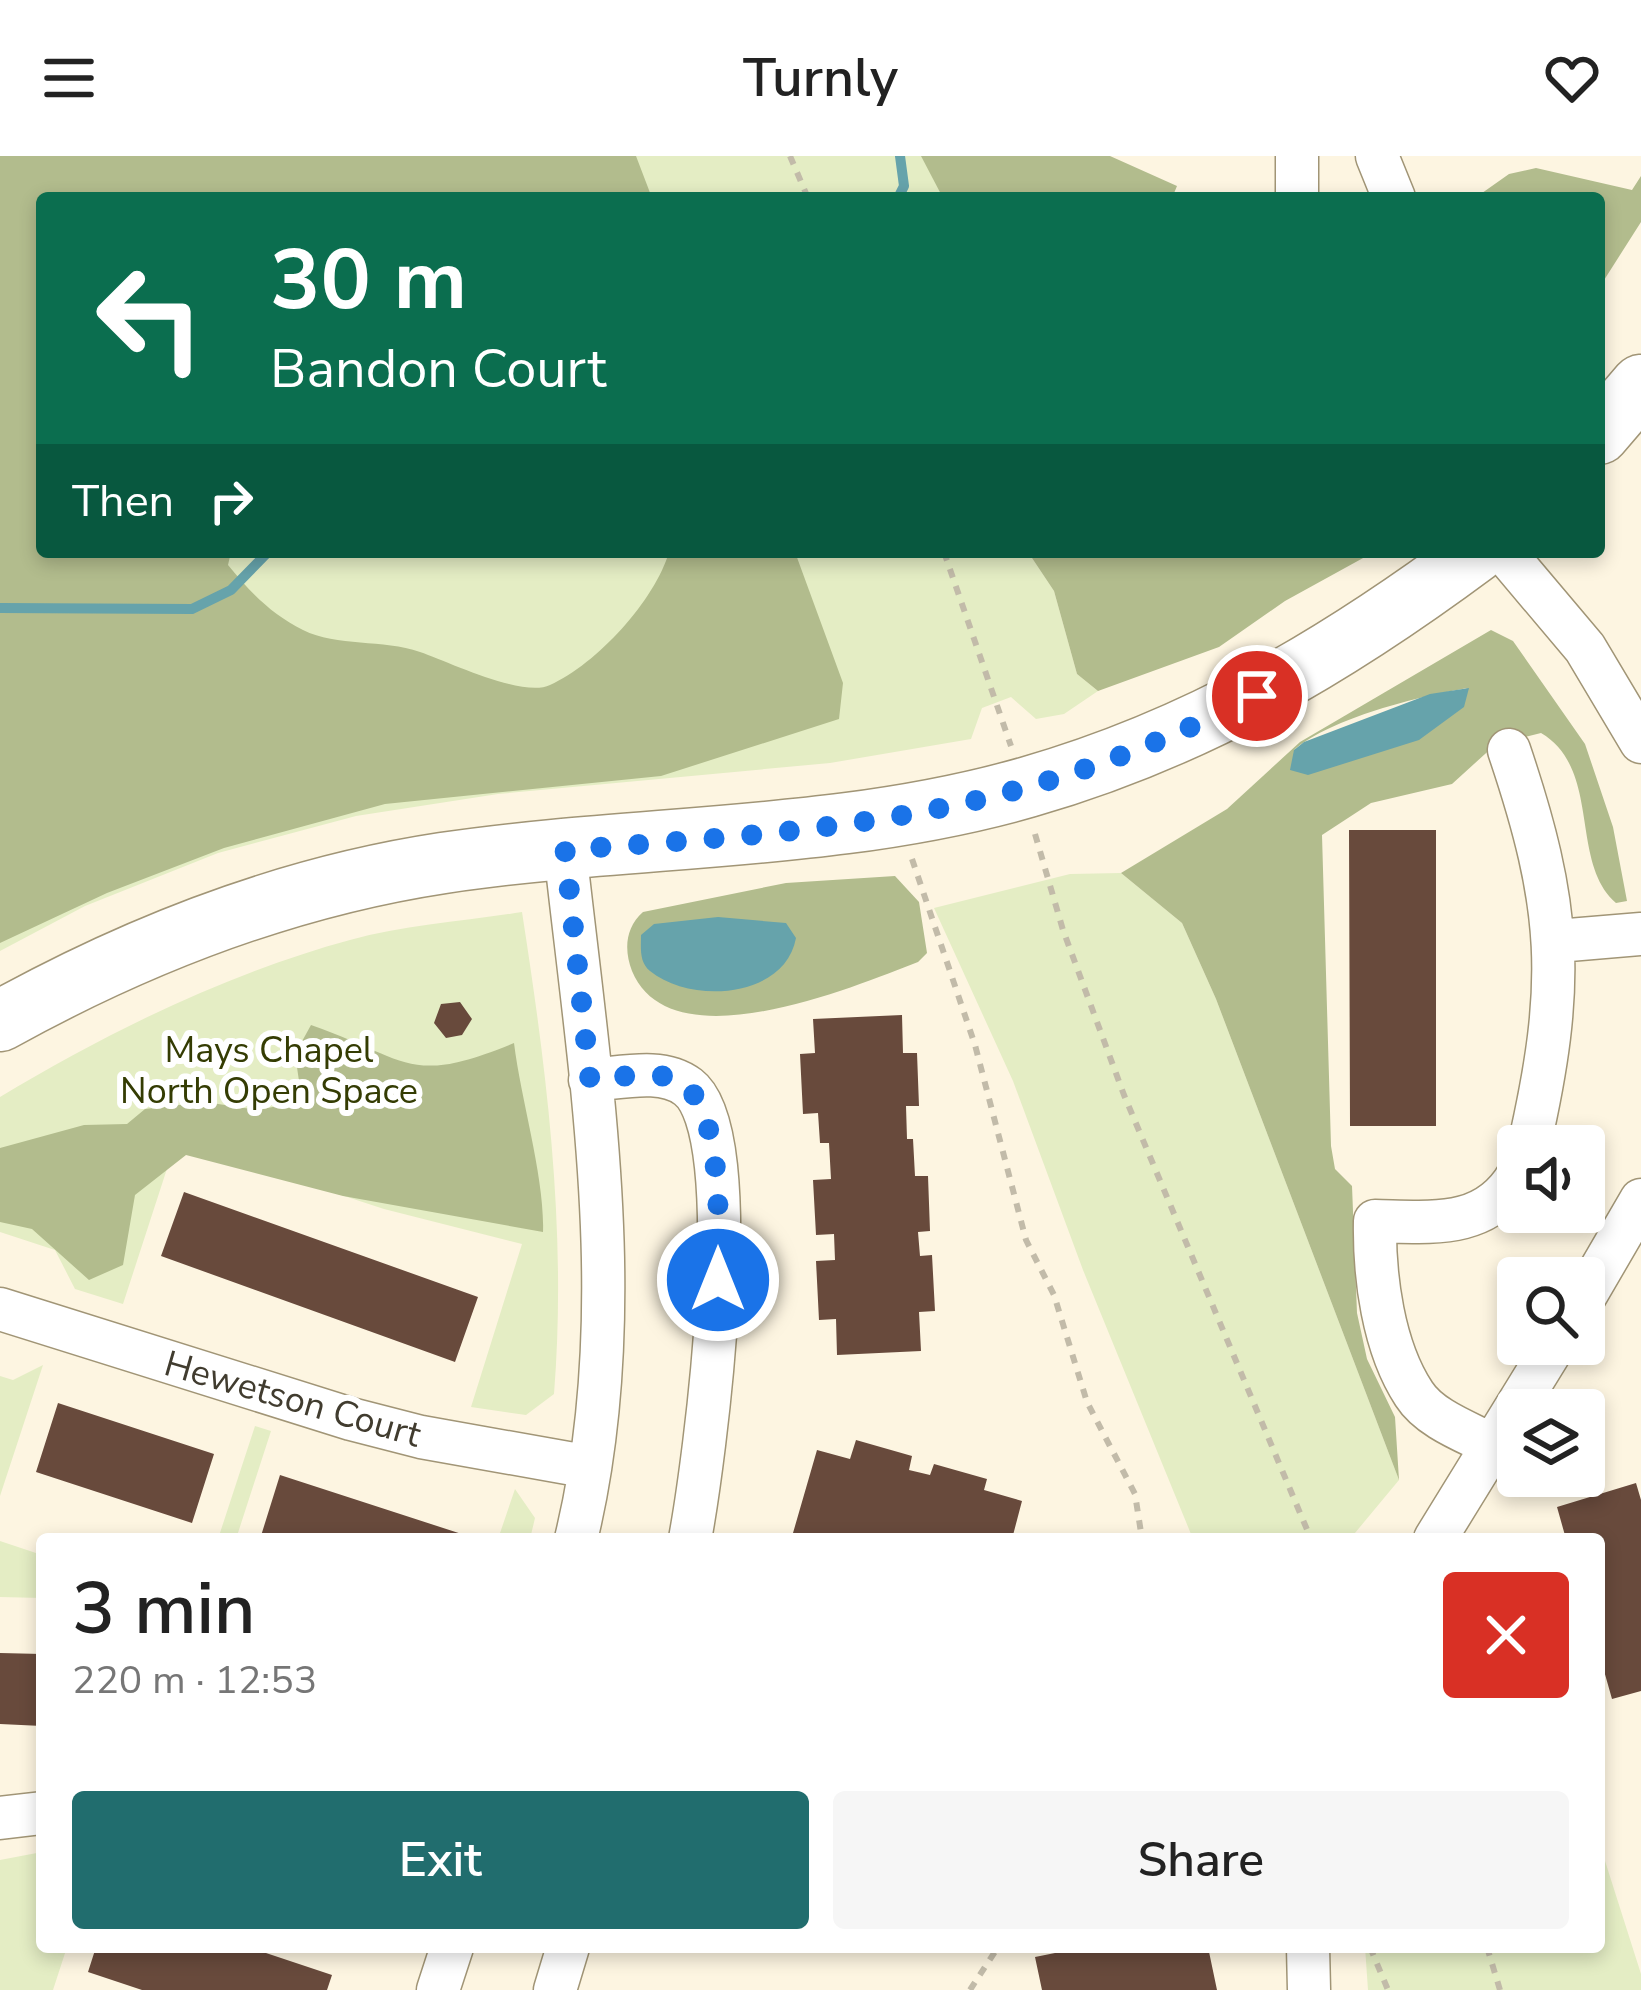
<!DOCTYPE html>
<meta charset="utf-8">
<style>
:root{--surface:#fff;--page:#f6f6f6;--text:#222;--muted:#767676;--accent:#216d6e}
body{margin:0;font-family:"Nunito Sans",sans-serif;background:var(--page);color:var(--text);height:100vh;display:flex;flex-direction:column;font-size:45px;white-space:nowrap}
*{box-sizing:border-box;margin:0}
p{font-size:39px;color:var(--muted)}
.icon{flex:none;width:66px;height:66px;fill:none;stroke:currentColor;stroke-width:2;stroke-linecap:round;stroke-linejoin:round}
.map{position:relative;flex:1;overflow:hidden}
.details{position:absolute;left:36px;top:1377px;width:1569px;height:420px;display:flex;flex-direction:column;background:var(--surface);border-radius:12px;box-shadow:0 6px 18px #0003}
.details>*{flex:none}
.hud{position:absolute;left:36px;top:36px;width:1569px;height:366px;border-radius:12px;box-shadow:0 6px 18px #0003;background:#0b6e4f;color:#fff;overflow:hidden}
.buttons{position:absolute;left:1497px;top:969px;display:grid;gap:24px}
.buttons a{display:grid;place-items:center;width:108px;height:108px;border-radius:12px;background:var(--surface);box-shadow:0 6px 18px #0003;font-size:60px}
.pin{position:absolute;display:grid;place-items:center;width:102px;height:102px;color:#fff;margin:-51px;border:6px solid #fff;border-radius:50%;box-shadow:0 3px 12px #0007}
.me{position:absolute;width:132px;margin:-66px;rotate:0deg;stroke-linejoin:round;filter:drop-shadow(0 0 9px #0008)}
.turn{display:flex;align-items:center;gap:42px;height:252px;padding:0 36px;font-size:54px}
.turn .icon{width:156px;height:156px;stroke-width:2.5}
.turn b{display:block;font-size:84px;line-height:102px}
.then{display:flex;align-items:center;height:114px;padding:0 36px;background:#0003;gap:24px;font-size:45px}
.round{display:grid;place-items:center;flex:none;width:126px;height:126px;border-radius:12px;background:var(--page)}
.headline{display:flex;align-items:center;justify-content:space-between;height:204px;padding:0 36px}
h1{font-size:72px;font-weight:600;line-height:90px}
.button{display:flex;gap:24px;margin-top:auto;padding:24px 36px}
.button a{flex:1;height:138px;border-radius:12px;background:var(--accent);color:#fff;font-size:48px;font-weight:600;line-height:138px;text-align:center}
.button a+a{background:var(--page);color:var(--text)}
header{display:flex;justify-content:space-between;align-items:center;height:156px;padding:0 36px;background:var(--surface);font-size:54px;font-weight:600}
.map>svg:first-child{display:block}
</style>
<header><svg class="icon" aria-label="menu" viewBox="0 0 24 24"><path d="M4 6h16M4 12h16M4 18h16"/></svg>Turnly<svg class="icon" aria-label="heart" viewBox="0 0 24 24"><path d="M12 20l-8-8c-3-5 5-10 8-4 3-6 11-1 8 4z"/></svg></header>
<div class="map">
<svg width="1641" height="1834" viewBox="0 0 1641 1834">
<rect width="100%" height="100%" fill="#fdf5e1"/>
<!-- green -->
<path fill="#e4edc4" d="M0 0H1002L992 42H42V396H1028L1054 435 1077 518 1098 535 1064 558 1036 563 1011 541 982 552 971 583 830 607 498 638 356 660 218 697 85 750 0 795Z
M1121 717 1182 767 1216 843 1399 1324 1350 1383H1193L1083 1114 1013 925 934 752 1070 718Z
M522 756C547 917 567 1075 554 1238L526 1259 471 1251 522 1088 384 1053 176 985 123 1148 75 1133 55 1094 0 1076V941C108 876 228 817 350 784 405 769 466 765 522 756Z
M43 1209 0 1340V1220L13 1224Z
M255 1270 271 1275 236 1383H218Z
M515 1333 535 1362 530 1383H498Z
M0 1385 42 1399V1442L0 1441Z
M1599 1686 1641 1818V1834H1368L1365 1791H1599Z
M42 1696V1791H67L53 1834H0V1704Z"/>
<!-- forest -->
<path fill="#b2bc8d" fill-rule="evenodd" d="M0 0H636L652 42H42V396H231L228 409C250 436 271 458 303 474 337 491 383 483 420 496 449 506 523 542 550 529 597 508 655 444 669 396H795L843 527 839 563 661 620 385 648 224 692 107 737 0 787Z
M921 0H1110L1177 30 1172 42H943Z
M1536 12 1632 34 1641 20V66L1599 132V42H1475L1509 18Z
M1028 396H1374L1285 445 1219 491 1098 535 1077 518 1054 435Z
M1491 474 1513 485 1585 588 1613 671 1627 745 1616 747C1569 706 1602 613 1541 577L1496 588 1452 628 1371 647 1322 679 1331 990 1335 1013 1352 1030 1357 1157 1367 1203 1395 1261 1399 1324 1216 843 1182 767 1121 717 1227 653 1300 586ZM1468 532 1294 594C1331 562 1420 540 1468 532Z
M895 720 919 746 927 797 918 806C855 830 671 909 632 815 624 794 625 772 643 756L786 727Z
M311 869C409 903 407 931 514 887 521 944 545 1023 543 1076L343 1040 186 999 135 1039 123 1109 89 1124 32 1073 0 1066V992L84 969 127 968 145 953 205 946 258 954 302 945 295 898Z"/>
<!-- water -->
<path fill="#66a3ab" d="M1469 532 1464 551 1419 584 1308 619 1290 614 1294 594 1304 586 1430 538Z
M718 761 786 767 796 782C785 842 692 849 650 815 639 806 641 792 641 779L654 768Z"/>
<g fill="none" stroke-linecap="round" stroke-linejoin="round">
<!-- stream -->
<path stroke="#66a3ab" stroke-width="10" d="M898 42 904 30 900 0
M0 452 192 453 231 434 268 396"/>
</g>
<!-- building -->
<path fill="#684a3c" d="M1349 674H1436V970H1350Z
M460 846 472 863 462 879 446 882 434 867 441 848Z
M902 859 903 897H917L919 950H906L907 983H913L915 1020H928L930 1075 918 1076 920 1100 932 1099 935 1155 919 1156 921 1195 837 1199 836 1163 819 1164 816 1105 835 1104 834 1078 816 1079 813 1024 831 1023 829 987H820L818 957 803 958 800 898 815 897 813 863Z
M184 1036 478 1141 455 1206 161 1100Z
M58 1247 214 1298 192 1367 36 1316Z
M856 1284 912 1300 909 1314 930 1319 934 1308 987 1323 984 1334 1022 1345 1012 1383H813L793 1377 817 1294 850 1303Z
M280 1319 474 1382V1383H260Z
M1636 1327 1641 1344V1535L1612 1543 1599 1497V1383H1566L1557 1351Z
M0 1497 42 1498V1570L0 1568Z
M96 1791H248L332 1819 327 1834H142L88 1816Z
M1085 1791H1208L1217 1834H1042L1035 1801Z"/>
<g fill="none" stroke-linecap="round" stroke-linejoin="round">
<defs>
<path id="street" d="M1297 0V42
M1377 0 1394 42
M1504 396 1585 492 1641 586
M1509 594C1562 751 1566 827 1529 990
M565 694C590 921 631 1158 576 1383
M1557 785 1641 778
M590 924C621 922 662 911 688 931 749 977 704 1308 690 1383
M1584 1142 1641 1044
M0 1153 351 1263 421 1281 590 1311
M1492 1289C1467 1276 1430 1263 1414 1238 1383 1191 1374 1120 1375 1065 1431 1066 1486 1074 1518 1019
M1435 1383 1555 1188
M0 1662 42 1657
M1308 1791 1309 1834
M438 1834 452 1791
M555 1834 568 1791"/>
<path id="secondary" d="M1599 278 1641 229
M0 865C139 788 285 731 443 707 638 678 837 686 1028 631 1198 582 1336 500 1476 396"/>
</defs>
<!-- street casing -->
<use href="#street" stroke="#a19576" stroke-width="45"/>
<!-- secondary casing -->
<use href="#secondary" stroke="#a19576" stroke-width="63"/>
<!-- path -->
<path stroke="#c2bba9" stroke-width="6" stroke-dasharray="9 9" stroke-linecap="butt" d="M790 0 808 42
M944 396 1011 590
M1035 678 1063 774 1124 939 1311 1383
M912 703 975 889 1026 1084 1054 1139 1087 1246 1135 1338 1142 1383
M1370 1791 1388 1834
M1487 1791 1500 1834
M970 1834 998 1791"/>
<!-- street -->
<use href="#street" stroke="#fff" stroke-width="42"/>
<!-- secondary -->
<use href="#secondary" stroke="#fff" stroke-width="60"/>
</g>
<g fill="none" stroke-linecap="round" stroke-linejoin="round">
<!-- route -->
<path stroke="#1a73e8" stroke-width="21" stroke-dasharray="0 37.8" d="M718 1124C718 1078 726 941 674 923 649 914 616 922 590 924L565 694C719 682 878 674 1027 631 1106 609 1183 576 1257 540"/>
</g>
<g text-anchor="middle" stroke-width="12" stroke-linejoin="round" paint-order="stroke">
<!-- park labels -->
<g font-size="36" fill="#343c03" stroke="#fff">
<text x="269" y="906">Mays Chapel<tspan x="269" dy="41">North Open Space</tspan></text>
</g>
<!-- street labels -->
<g font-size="36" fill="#413c2f" stroke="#fff">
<text transform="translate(293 1242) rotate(16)" y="13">Hewetson Court</text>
</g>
</g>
</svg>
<div class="buttons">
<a><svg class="icon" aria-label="sound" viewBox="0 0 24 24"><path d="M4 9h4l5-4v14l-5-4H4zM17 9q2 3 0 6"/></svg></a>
<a><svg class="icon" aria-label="search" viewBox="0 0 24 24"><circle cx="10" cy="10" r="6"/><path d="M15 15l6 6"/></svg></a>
<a><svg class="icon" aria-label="layers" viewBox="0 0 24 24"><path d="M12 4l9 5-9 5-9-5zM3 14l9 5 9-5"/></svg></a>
</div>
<div class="pin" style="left:1257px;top:540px;background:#d93025"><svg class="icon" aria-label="arrive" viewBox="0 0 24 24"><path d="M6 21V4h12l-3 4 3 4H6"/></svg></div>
<svg class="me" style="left:718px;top:1124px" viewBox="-20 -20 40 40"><circle r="17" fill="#1a73e8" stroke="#fff" stroke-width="3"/><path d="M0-11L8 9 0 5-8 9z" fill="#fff"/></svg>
<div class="hud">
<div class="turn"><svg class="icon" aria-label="left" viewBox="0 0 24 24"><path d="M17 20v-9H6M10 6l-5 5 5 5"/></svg><div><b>30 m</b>Bandon Court</div></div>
<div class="then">Then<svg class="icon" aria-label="right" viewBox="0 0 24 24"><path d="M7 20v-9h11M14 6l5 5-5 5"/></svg></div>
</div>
<section class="details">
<div class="headline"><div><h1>3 min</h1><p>220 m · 12:53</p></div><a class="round" style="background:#d93025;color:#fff"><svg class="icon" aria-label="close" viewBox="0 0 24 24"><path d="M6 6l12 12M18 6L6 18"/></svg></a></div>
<div class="button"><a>Exit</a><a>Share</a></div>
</section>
</div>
